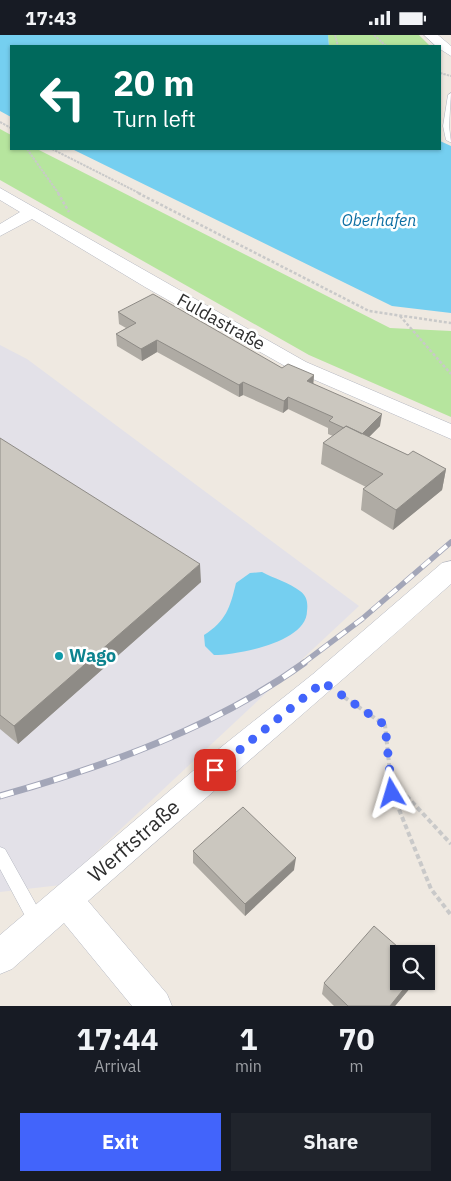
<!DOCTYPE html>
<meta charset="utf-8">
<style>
:root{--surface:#171b24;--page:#20242c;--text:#f1f3f6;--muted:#9ea1a6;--accent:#4264fb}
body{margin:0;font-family:"IBM Plex Sans",sans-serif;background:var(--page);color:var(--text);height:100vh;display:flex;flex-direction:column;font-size:19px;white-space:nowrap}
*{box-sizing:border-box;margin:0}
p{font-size:16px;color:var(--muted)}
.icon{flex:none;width:28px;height:28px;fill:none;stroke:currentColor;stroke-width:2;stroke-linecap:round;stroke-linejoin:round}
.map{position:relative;height:971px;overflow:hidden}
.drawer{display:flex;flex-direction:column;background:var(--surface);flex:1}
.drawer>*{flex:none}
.guide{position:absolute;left:10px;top:10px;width:431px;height:105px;border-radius:0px;box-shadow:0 1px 4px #0004;background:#00695c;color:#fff;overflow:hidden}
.buttons{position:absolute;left:390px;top:910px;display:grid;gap:10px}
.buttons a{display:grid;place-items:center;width:45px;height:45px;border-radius:0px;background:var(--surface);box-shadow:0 1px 4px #0004;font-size:25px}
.pin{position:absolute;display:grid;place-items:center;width:42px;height:42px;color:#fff;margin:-21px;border-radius:10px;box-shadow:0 2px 8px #0006}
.me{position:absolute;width:55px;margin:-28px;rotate:353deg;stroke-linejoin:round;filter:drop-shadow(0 0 4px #0008)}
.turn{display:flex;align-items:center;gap:18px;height:105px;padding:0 20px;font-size:22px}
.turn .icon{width:65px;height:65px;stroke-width:2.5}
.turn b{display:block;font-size:35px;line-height:42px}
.eta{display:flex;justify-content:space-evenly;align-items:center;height:85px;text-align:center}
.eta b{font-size:30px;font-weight:800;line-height:35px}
.button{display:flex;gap:10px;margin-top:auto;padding:10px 20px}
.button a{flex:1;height:58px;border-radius:0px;background:var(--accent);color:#fff;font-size:20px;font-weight:800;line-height:58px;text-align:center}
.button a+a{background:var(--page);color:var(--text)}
.status{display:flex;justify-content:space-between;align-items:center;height:35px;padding:0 25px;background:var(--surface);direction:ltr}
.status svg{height:14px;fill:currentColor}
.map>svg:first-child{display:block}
</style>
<div class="status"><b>17:43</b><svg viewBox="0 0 49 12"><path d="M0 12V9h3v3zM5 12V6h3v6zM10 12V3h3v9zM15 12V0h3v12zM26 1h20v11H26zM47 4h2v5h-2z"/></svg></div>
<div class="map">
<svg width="451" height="971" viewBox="0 0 451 971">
<rect width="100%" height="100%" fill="#efe9e1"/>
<!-- industrial -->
<path fill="#e3e1e8" d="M0 310 27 324 359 571 61 850 0 857Z"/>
<!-- green -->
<path fill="#b6e59e" d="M328 0H419L430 11H329Z
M0 94 11 100V114H37L390 293 451 296V382L309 320 0 145Z"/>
<!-- water -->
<path fill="#75cff0" d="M0 0H328L329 11H11V82L0 76Z
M440 106 451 111V278L392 271 72 114H440Z
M262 537C273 543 290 548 300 556 307 561 308 568 307 576 307 607 238 620 214 620L205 611 204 600C226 586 230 573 236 548L250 538Z"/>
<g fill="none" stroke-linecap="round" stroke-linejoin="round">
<defs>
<path id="service" d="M451 58 449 91 451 107H450L446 105 443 91 448 60Z
M0 812 5 814 43 882 45 887 43 892 37 895 31 892 0 834Z"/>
<path id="minor" d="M424 0H438L451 11V21L440 14V11H436Z
M0 153 306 327 451 389V404L292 335 145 252 32 184 0 201V189L20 177 0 165Z
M451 526V549C331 656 208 760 88 866L167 959 172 971H132L64 888 12 934 0 939V900L220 713 313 639 442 528Z"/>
</defs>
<!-- service casing -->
<use href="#service" stroke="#b4b7c1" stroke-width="1"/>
<!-- minor casing -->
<use href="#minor" stroke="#b4b7c1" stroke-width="1"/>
<!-- path-far2 -->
<path stroke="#c9c9c9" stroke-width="2" stroke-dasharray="2.5 1" stroke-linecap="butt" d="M335 0 338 11
M374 0 386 11
M440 38 451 41
M0 87 11 93
M27 114 59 159
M52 114 141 159"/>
<!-- path-far1 -->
<path stroke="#c9c9c9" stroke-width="2.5" stroke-dasharray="3 2" stroke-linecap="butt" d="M58 158 69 177
M138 158 369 276 451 288
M400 281 451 339"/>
<!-- path -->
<path stroke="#c9c9c9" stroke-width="4" stroke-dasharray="5 3" stroke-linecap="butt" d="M344 662 385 690 392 757 431 854 451 880
M390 743 451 809"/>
<!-- service -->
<use href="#service" fill="#fff" fill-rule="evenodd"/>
<!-- minor -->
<use href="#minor" fill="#fff" fill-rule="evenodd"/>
<defs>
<path id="rail-far1" d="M302 629 362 584 451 507"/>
<path id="rail" d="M0 761C106 731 214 693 304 628"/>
</defs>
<!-- rail-far1 casing -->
<use href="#rail-far1" stroke="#a3a6b8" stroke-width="5.5"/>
<!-- rail casing -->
<use href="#rail" stroke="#a3a6b8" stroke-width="7"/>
<!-- rail-far1 -->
<use href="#rail-far1" stroke="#fff" stroke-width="4" stroke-dasharray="11" stroke-linecap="butt"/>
<!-- rail -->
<use href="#rail" stroke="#fff" stroke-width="5" stroke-dasharray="14" stroke-linecap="butt"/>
</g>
<!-- wall -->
<path fill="#afaba4" d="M118 277 282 333 314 340 313 348 380 391 369 402 408 420 446 434 442 455 393 495 361 475 363 454 366 452 321 429 323 408 333 401 328 399V393L288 374 283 378 243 360 239 362 157 317 142 326 117 311 116 299 126 293 119 289Z
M0 403 201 547 18 709 0 694Z
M193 816 294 835 245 881 193 828Z
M416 946 395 971H334L322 959 324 948Z"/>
<!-- shaded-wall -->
<path fill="#8e8b86" d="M157 305V317L142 326 141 314Z
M314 340 313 352 307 346Z
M243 347V360L239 362V350Z
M288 362V374L283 378 284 366Z
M382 379 380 391 358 413 360 401Z
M446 434 442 455 393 495 396 475Z
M200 529 201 547 18 709 14 691Z
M296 823 294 835 245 881V869Z
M410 946H416L395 971H390Z"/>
<!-- building -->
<path fill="#cbc7bf" stroke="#8e8b86" d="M153 259 282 333 288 329 314 340 307 346 382 379 362 399 346 391 344 393 329 386 333 382 288 362 284 366 243 347 239 350 157 305 141 314 116 299 136 288 118 277Z
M346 391 408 420 413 416 446 434 396 475 363 454 383 439 323 408Z
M0 403 200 529 14 691 0 680Z
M243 772 296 823 245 869 193 816Z
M374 891 406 919H399V946H410L390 971H348L324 948Z"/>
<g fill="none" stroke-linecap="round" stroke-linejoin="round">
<!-- route -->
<path stroke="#4264fb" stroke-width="9" stroke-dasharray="0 16.2" d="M215 735 323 647 385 690 392 758"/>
</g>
<!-- markers -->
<circle fill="#0f9aa8" stroke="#fff" stroke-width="2" cx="59" cy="621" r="5"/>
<g text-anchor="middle" stroke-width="5" stroke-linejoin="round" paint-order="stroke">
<!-- far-water labels -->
<g font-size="16" font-style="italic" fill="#0d6fa3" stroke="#fff">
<text x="379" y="191">Oberhafen</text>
</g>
<!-- street labels -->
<g font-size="18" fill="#2e2e2e" stroke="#fff">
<text transform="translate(221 287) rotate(29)" y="6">Fuldastraße</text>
</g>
<!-- culture labels -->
<g font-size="18" font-weight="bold" fill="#0d838f" stroke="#fff" text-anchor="start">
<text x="69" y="627">Wago</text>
</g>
<!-- near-street labels -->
<g font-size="21" fill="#2e2e2e" stroke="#fff">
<text transform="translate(134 806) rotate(-41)" y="7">Werftstraße</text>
</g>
</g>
</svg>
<div class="buttons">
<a><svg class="icon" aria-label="search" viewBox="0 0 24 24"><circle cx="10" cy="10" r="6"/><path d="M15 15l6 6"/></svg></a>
</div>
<div class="pin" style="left:215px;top:735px;background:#d93025"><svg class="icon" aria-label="arrive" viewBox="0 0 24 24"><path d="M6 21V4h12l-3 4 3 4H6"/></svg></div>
<svg class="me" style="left:392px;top:758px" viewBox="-20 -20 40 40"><path d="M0-17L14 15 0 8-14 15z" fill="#4264fb" stroke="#fff" stroke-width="4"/></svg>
<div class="guide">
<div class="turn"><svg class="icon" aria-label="left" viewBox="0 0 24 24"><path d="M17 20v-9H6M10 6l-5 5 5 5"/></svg><div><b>20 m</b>Turn left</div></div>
</div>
</div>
<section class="drawer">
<div class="eta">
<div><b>17:44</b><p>Arrival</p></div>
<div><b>1</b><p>min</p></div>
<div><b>70</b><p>m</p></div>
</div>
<div class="button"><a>Exit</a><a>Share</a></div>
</section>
